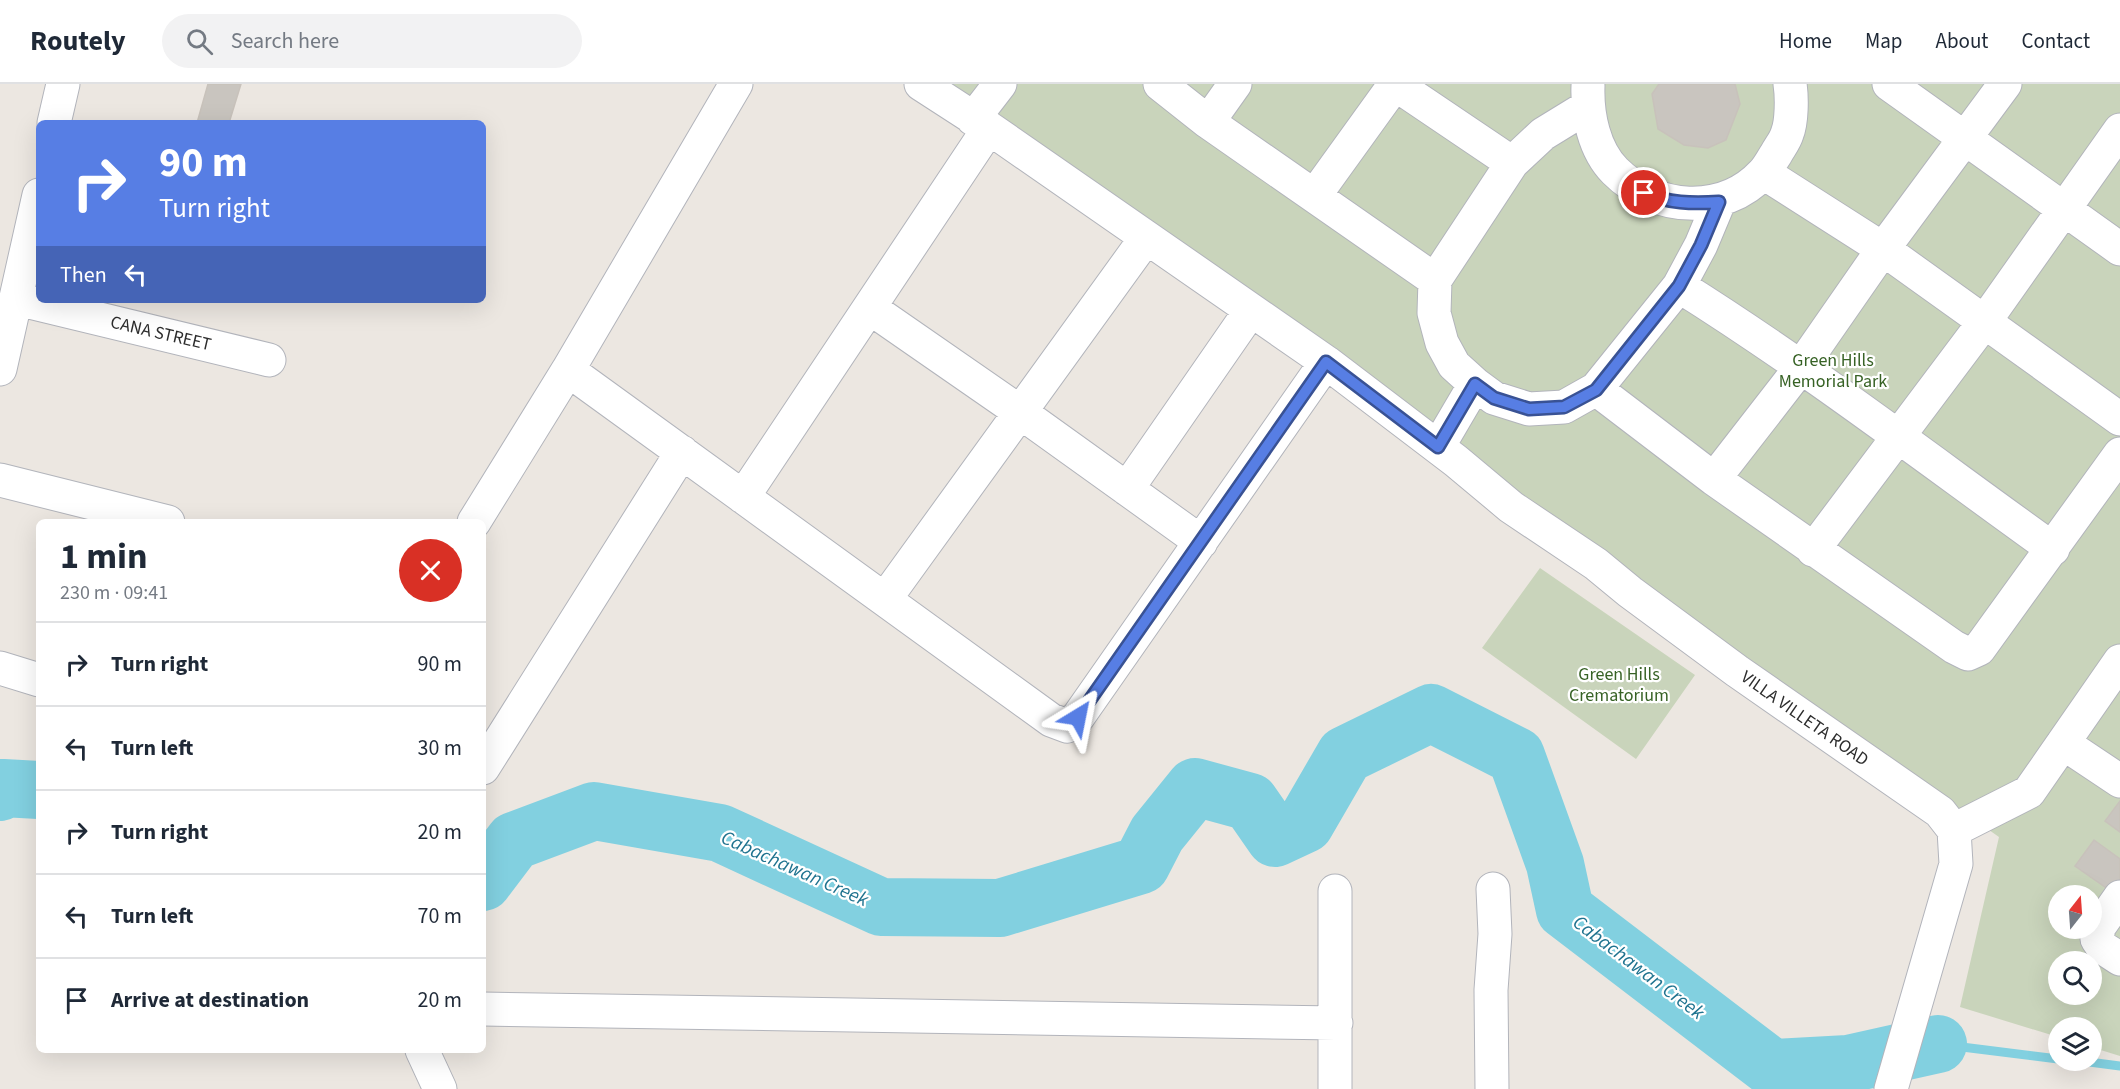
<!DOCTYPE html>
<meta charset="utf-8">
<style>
:root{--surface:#fff;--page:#f2f2f3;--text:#1f2937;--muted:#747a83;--line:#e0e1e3}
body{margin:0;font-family:"Source Sans 3",sans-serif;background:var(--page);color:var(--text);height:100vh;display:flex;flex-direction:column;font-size:22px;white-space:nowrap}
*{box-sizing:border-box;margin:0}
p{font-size:20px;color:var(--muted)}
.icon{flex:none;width:33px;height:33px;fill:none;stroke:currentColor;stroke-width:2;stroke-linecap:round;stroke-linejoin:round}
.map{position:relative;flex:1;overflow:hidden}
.sheet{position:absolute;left:36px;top:435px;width:450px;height:534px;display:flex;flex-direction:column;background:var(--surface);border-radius:9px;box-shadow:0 6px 24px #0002}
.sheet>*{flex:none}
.hud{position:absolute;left:36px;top:36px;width:450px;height:183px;border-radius:9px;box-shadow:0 6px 24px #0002;background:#577ee4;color:#fff;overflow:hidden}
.needle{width:39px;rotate:17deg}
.tools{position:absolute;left:2048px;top:801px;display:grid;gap:12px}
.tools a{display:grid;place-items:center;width:54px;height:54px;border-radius:50%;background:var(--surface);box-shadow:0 6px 24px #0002;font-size:30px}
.pin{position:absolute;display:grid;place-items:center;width:51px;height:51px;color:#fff;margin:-26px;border:3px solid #fff;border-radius:50%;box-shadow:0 2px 6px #0007}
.me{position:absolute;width:66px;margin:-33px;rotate:35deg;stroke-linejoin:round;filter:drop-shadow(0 0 4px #0008)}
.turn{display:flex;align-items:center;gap:21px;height:126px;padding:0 24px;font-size:27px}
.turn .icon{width:78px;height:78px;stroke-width:2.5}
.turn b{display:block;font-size:42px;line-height:51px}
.then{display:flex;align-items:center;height:57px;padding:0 24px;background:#0003;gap:12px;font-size:22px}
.round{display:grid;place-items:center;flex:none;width:63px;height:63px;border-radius:32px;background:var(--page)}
.head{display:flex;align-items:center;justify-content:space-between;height:102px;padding:0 24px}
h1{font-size:36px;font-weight:700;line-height:45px}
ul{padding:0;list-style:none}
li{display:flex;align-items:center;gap:18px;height:84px;padding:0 24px;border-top:2px solid var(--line)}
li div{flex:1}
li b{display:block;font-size:22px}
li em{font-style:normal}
header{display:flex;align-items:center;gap:36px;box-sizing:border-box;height:84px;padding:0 30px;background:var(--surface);border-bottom:2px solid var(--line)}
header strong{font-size:28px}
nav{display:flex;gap:33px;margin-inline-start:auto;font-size:21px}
.search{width:420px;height:54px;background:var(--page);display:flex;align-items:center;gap:15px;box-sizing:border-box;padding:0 21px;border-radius:33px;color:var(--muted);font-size:22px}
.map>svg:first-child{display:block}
</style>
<header>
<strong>Routely</strong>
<div class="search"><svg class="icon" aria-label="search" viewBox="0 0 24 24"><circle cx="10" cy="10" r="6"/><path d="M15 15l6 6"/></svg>Search here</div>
<nav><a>Home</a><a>Map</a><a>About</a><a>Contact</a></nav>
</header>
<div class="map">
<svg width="2120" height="1005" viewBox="0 0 2120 1005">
<rect width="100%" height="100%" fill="#ece7e1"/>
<!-- cemetery -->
<path fill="#c9d4bb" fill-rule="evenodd" d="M928 0H2120V972L2091 963V944H2058V953L1960 923 1999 753ZM2058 812H2091V844H2058ZM2058 878H2091V910H2058Z
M1540 484 1695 591 1636 675 1482 564Z"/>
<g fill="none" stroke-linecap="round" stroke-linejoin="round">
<!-- stream -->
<path stroke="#82d0e0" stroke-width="9" d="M1938 960 2058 975
M2074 976 2120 982"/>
<!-- river -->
<path stroke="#82d0e0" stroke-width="58" d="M0 708 3 704 39 706
M483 798 514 757 594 727 720 749 881 823 1000 824 1141 781 1157 750 1195 703 1250 718 1275 754 1305 740 1345 671 1431 629 1516 672 1555 780 1565 826 1772 984 1848 980 1938 960"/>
</g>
<!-- building -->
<path fill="#c9c5bf" stroke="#c8c2bb" stroke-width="1.5" d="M208 0H241L229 39H197Z
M1659 0H1735L1740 20 1726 56 1708 64 1684 61 1658 45 1652 10Z
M2120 717V748L2105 737Z
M2094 756 2120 775V796L2112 808 2075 782Z"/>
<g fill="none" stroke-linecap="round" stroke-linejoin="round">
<defs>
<path id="minor" d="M921 0 989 44 1326 278 1456 377 1511 423 1596 480 1630 508 1737 587 1940 728 1954 746 1956 780 1891 1005
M1160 0 1208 38 1435 196
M1395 0 1512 79
M1889 0 2120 165
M1588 2C1587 31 1594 66 1615 87 1655 127 1723 132 1763 89 1768 84 1772 76 1776 70 1779 64 1785 57 1787 50 1792 38 1792 13 1790 0
M1587 23 1543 50 1512 79 1435 196 1434 229 1442 259 1454 281 1475 300 1494 314 1529 325 1564 323 1596 305 1714 395 1954 563 1968 570 1979 565 2120 370
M973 35 1000 0
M1208 38 1235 0
M54 39 63 0
M1764 89 1883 165 2120 335
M1315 111 1395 0
M1679 202C1808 283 1929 376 2053 465
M17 215 269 276
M870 224 1020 328 1201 458
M0 285 39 111
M568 286 1051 636 1067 642 1078 633 1326 278
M1596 305 1679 202 1701 161 1719 118
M1438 363 1475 300
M1714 395 1801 283 1883 165 2005 0
M0 396 168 438
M1127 405 1251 226
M743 413 989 44
M474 438 568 286 736 0
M1813 466 1985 237 2120 46
M885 515 1146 154
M0 584 39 596
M2063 659 2120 697
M483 684 682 368
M1954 746 2029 708 2120 577
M2120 813 2099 843 2097 855 2103 864 2120 875
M483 925 1336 939
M422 966 440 1005
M1335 1005V807
M1492 1005 1491 906 1495 850 1493 805"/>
</defs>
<!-- minor casing -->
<use href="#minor" stroke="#b2b4bb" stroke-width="35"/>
<!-- minor -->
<use href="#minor" stroke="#fff" stroke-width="33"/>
</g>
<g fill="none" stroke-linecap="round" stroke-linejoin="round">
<defs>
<path id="route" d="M1078 633 1326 278 1438 363 1475 300 1494 314 1529 325 1564 323 1596 306 1679 202 1701 161 1719 118C1692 120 1668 119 1644 109"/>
</defs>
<!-- route casing -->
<use href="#route" stroke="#395294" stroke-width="15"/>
<!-- route -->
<use href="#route" stroke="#577ee4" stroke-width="10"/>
</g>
<g text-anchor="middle" stroke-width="4.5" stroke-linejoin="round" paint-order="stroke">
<!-- street labels -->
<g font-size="18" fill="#2d2d2d" stroke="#fff">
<text transform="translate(161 249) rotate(13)" y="6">CANA STREET</text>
<text transform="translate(1805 634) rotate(35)" y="6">VILLA VILLETA ROAD</text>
</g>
<!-- park labels -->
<g font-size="18" fill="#376225" stroke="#fff">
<text x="1833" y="282">Green Hills<tspan x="1833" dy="21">Memorial Park</tspan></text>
<text x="1619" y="596">Green Hills<tspan x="1619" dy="21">Crematorium</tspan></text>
</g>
<!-- water labels -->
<g font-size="20" font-style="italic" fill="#1f738f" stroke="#fff">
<text transform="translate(795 784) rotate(24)" y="7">Cabachawan Creek</text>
<text transform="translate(1639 883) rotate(37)" y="7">Cabachawan Creek</text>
</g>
</g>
</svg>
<div class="tools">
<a><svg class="needle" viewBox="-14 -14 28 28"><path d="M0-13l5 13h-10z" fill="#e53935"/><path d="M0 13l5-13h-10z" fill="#747a83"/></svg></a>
<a><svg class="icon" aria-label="search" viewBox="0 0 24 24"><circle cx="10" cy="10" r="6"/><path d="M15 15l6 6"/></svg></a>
<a><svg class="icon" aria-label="layers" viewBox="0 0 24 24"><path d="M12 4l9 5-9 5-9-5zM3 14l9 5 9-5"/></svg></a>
</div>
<div class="pin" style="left:1644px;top:109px;background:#d93025"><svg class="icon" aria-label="arrive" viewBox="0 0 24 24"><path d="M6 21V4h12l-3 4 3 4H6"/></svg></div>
<svg class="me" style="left:1078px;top:633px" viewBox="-20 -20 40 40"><path d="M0-17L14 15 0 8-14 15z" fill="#577ee4" stroke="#fff" stroke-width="4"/></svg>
<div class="hud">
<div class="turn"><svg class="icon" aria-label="right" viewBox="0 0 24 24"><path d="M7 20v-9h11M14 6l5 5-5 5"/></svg><div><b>90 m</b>Turn right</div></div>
<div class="then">Then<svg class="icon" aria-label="left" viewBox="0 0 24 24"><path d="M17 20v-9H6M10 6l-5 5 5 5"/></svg></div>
</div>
<section class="sheet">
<div class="head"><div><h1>1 min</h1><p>230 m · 09:41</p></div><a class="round" style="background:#d93025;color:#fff"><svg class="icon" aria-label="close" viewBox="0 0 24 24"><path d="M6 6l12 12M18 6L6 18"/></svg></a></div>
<ul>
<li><svg class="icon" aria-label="right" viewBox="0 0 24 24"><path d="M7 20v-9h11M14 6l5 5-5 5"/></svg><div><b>Turn right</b></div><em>90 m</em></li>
<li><svg class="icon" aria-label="left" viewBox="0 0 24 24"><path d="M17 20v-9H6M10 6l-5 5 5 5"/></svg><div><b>Turn left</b></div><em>30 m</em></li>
<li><svg class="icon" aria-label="right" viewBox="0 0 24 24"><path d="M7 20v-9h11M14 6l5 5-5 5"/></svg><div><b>Turn right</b></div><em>20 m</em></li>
<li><svg class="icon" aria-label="left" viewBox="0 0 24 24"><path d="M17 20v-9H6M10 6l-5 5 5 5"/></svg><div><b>Turn left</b></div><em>70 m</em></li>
<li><svg class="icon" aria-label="arrive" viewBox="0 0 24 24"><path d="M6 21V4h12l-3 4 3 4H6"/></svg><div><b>Arrive at destination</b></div><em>20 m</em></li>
</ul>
</section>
</div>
